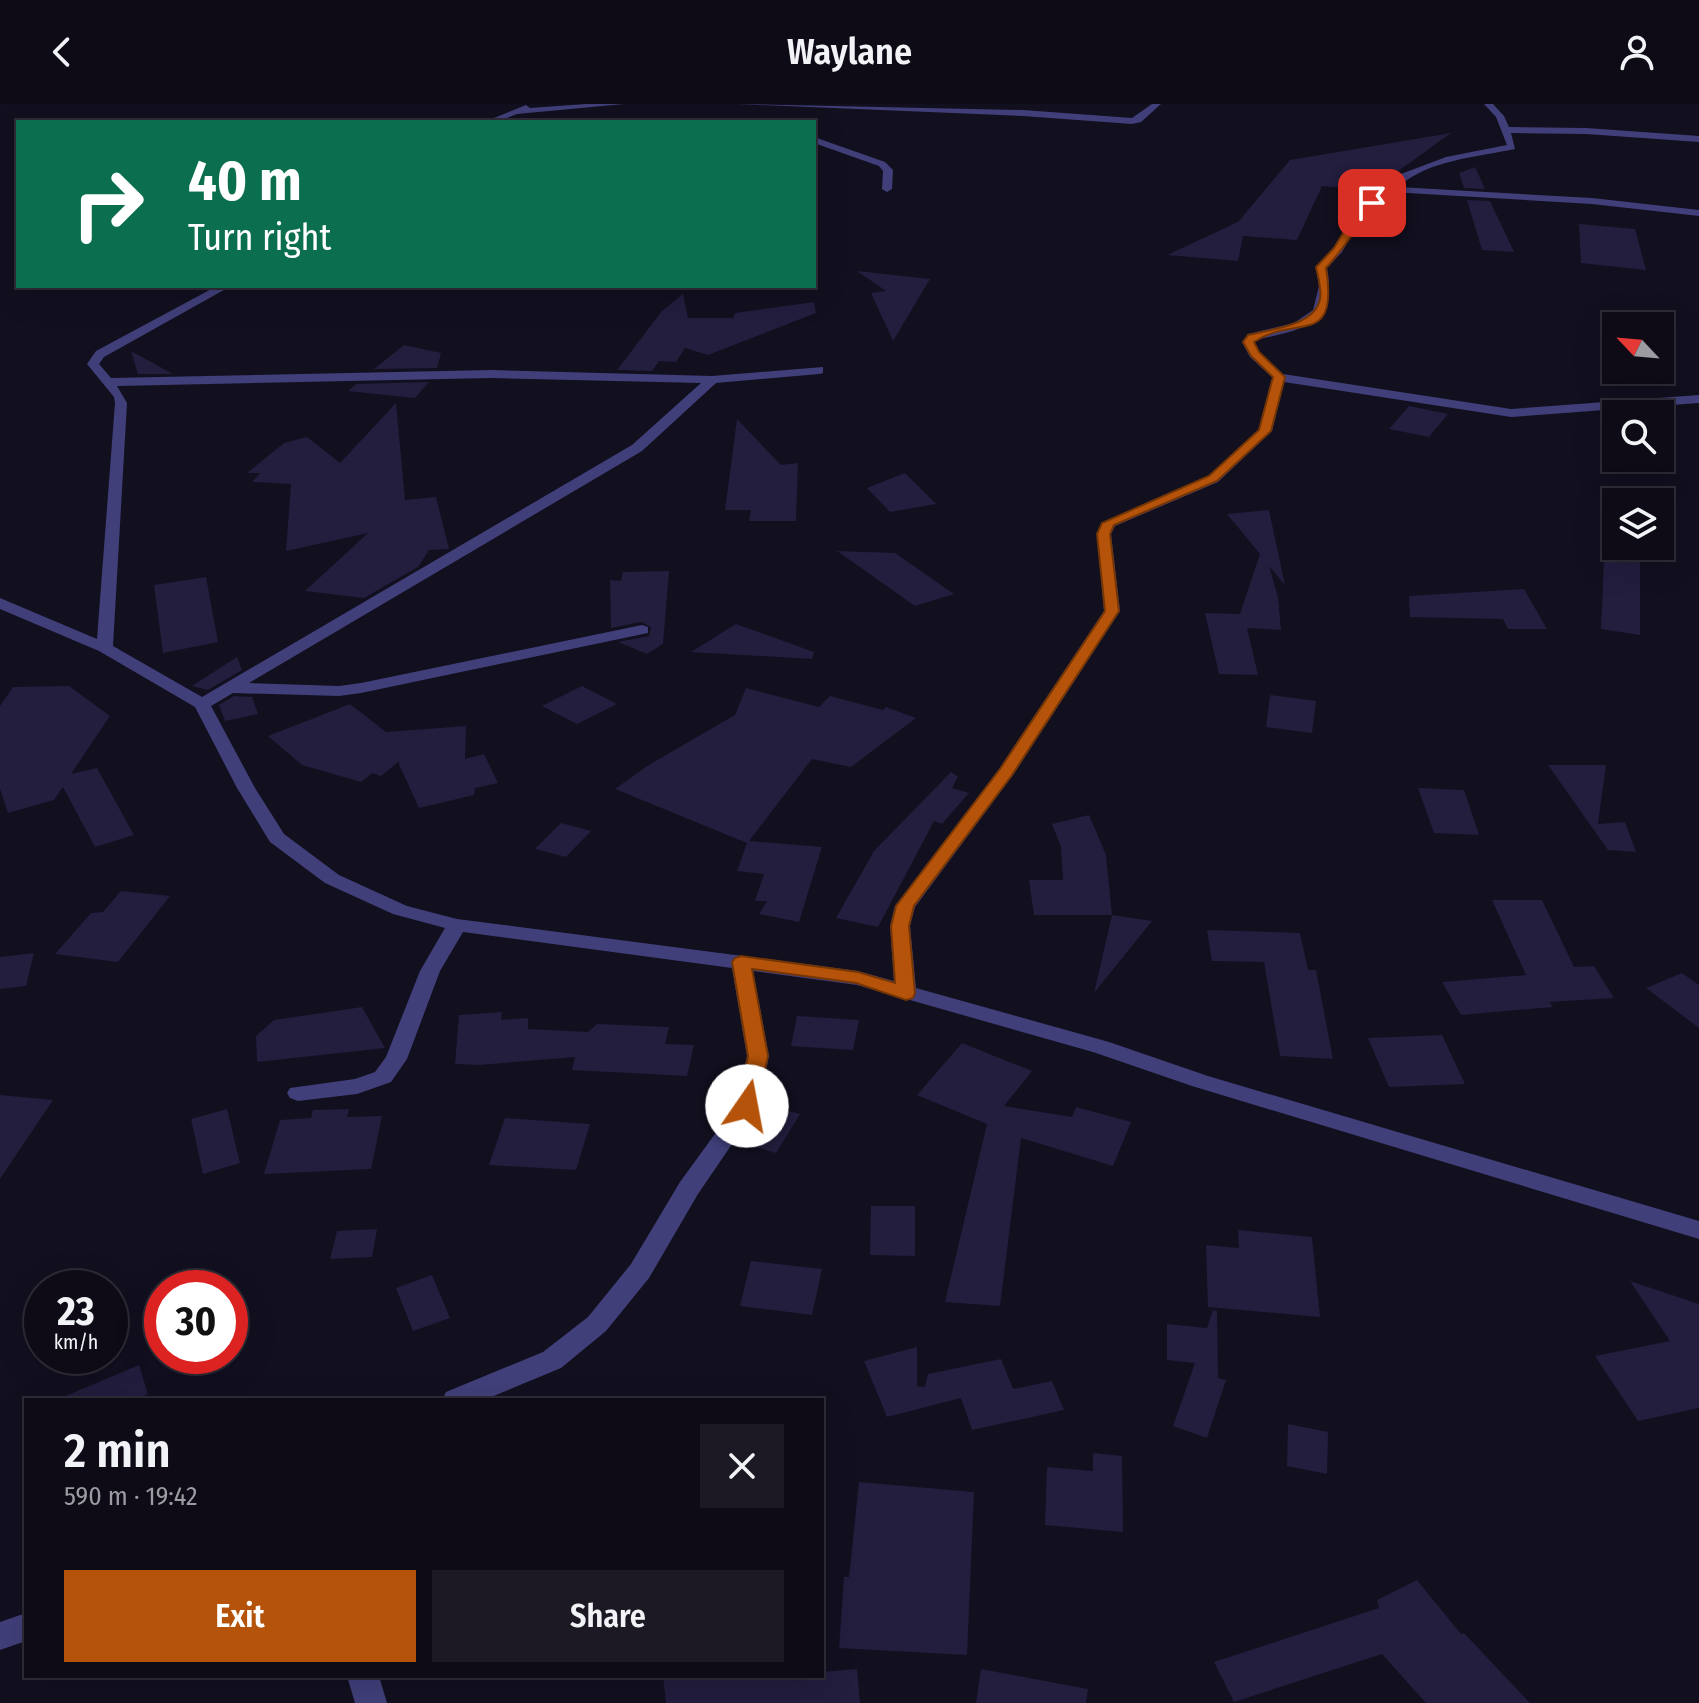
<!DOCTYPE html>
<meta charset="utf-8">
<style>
:root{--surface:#0e0b17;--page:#1c1924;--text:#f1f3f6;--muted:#9b9ba1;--line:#2e2b36;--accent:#b45309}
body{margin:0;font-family:"Fira Sans Condensed",sans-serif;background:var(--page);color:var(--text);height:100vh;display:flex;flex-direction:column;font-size:30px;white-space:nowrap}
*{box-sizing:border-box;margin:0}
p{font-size:26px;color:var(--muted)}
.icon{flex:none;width:44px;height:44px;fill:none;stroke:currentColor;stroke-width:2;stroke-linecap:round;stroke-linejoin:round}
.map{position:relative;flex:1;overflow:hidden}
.side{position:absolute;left:24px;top:1294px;width:800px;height:280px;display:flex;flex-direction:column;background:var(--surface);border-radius:0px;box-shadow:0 8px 32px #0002,0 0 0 2px var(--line)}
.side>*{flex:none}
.banner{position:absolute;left:16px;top:16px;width:800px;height:168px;border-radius:0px;box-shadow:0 8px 32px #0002,0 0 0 2px var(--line);background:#0b6e4f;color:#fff;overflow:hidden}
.needle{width:52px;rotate:296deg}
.tools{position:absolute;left:1602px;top:208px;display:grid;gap:16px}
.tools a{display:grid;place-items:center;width:72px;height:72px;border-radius:0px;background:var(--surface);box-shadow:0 8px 32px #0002,0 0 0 2px var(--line);font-size:40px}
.speed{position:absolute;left:24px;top:1166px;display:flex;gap:16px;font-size:40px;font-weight:700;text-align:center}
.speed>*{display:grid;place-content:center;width:104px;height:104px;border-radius:50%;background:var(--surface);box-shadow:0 8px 32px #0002,0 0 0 2px var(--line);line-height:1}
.speed small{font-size:20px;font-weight:400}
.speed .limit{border:12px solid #d22;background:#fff;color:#111}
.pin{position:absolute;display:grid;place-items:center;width:68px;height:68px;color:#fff;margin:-34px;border-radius:16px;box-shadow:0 4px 12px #0006}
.me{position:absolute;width:88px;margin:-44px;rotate:12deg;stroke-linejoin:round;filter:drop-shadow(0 0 6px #0008)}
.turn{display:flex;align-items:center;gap:28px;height:168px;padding:0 40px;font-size:36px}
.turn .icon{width:104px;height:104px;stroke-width:2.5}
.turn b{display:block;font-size:56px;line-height:68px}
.round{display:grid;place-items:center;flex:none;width:84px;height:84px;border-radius:0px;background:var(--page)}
.head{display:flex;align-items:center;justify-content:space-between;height:136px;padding:0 40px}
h1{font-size:48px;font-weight:600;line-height:60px}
.primary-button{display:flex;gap:16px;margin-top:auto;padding:16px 40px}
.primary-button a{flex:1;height:92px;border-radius:0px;background:var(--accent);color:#fff;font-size:32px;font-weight:600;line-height:92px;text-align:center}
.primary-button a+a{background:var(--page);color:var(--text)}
header{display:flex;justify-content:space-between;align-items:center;height:104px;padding:0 40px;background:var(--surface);font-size:36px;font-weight:600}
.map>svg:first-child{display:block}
</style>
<header><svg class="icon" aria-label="back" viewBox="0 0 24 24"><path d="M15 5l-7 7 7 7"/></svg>Waylane<svg class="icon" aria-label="person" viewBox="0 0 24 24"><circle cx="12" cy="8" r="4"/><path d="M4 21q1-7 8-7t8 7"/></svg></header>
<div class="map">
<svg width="1699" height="1599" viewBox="0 0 1699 1599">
<rect width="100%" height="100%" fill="#120f1f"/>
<!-- building -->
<path fill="#231d3e" d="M1451 29 1390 73 1348 71 1344 84 1322 82 1297 136 1243 132 1238 157 1167 151 1238 118 1290 56Z
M1475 63 1485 85 1464 84 1459 69Z
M1467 96 1490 97 1514 148 1482 146Z
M1579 120 1635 125 1646 166 1581 159Z
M857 167 930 175 893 237 871 189 886 187Z
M683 190 688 214H733L735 209 814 198 816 209 708 251 685 244 676 258 659 257 652 267 617 266 662 207Z
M404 241 441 249 437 264 374 265Z
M131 247 173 270H138Z
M429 278 415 294 348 287 356 280Z
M396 299 405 396 436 393 449 445 429 446 418 463 364 494 305 487 368 429 286 447 291 380 252 378 260 369H247L284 339 307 333 340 359Z
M1409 302 1448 310 1429 333 1389 325Z
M737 315 781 361 798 359 796 417H749L751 406H725Z
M905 369 936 400 890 408 867 384Z
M1269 406 1285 481 1269 462 1278 493 1281 526 1247 524 1258 571 1219 570 1205 509 1240 510 1260 450 1227 410Z
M837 447 895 449 954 490 915 502Z
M1640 454V531L1601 525 1604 455Z
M669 467 663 540 647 550 618 538 649 532 651 523 641 518 611 524 610 476 621 477 623 468Z
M206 473 218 538 163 549 154 481Z
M1524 485 1547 525H1508L1503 515 1410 513 1409 492Z
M736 520 814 548 812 555 691 548Z
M237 553 242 566 208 586 192 582Z
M69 582 110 612 71 670 97 664 134 731 95 743 63 683 54 696 8 709 0 685V602L13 583Z
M582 582 617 600 577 620 542 602Z
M746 584 819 603 830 592 883 606 886 603 916 614 851 663 812 655 749 737 822 743 799 818 759 810 767 797H755L764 770 737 767 747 739 615 685 647 662 735 611Z
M1270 591 1316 597 1312 629 1266 623Z
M234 592 252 593 258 610 225 617 219 601Z
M350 600 386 628 466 622 465 655 484 650 498 679 475 684 474 691 419 704 398 658 381 672 372 669 361 678 302 661 268 632Z
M1548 661H1606L1598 720 1625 718 1636 748 1608 746Z
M951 668 958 673 952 684 969 689 942 720 934 717 878 823 836 814 874 747Z
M1418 684 1464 686 1479 731 1434 729Z
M1089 711 1106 751 1112 811H1034L1029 776H1063L1061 743 1052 720Z
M561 719 591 727 566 753 535 745Z
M121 787 170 792 118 858 55 850 91 809 103 808Z
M1492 796H1542L1574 863 1594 862 1614 894 1549 898 1553 903 1461 911 1442 878 1526 871Z
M1112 811 1152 817 1094 889Z
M1207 826 1300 829 1308 866H1316L1333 955 1280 952 1264 858 1212 857Z
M34 849 26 882 0 885V853Z
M1682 869 1699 881V924L1646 884Z
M362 903 385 944 257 958 256 932 274 916Z
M502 908 501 916 528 914V925L588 928 597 920 669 923 665 940 694 941 687 972 572 966 575 953 479 961 455 960 459 911Z
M797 912 859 916 853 946 791 942Z
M1442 931 1465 980 1389 983 1368 934Z
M962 939 1032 967 1004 1002 1072 1013 1076 1003 1131 1018 1113 1062 1021 1034 1000 1202 945 1198 987 1020 917 991Z
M0 991 53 996 0 1075Z
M766 1001 800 1010 776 1049 742 1039Z
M227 1005 240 1059 203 1070 191 1015Z
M349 1005 347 1013 382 1012 371 1065 264 1070 280 1016 311 1014 313 1006Z
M505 1014 590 1020 576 1066 489 1061Z
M871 1102H915V1152L870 1151Z
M377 1125 372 1153 330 1155 337 1127Z
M1238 1126 1312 1133 1320 1213 1208 1203 1206 1141 1239 1144Z
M751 1157 822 1165 812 1211 740 1202Z
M432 1171 450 1214 413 1227 396 1184Z
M1630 1177 1699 1200V1304L1638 1317 1595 1252 1670 1237Z
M1213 1206 1217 1207 1218 1274 1226 1276 1207 1334 1173 1322 1195 1259 1167 1256V1220L1207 1224Z
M917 1243V1282L925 1283 928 1270 1001 1255 1013 1285 1052 1277 1064 1306 972 1326 961 1294 887 1313 864 1257Z
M139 1261 148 1290 133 1296H56Z
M1288 1320 1328 1328 1327 1370 1287 1362Z
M1093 1349 1122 1352 1123 1428 1045 1421 1047 1363 1093 1367Z
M859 1378 974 1388 967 1551 839 1544 844 1473H849Z
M1417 1476 1461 1530 1464 1529 1530 1599H1426L1382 1550 1234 1598 1214 1558 1379 1504 1377 1496Z
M857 1565 860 1599H666L663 1572H731V1574L822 1572V1568Z
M981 1565 1088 1585 1086 1599H976Z"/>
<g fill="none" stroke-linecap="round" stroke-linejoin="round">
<!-- minor -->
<path fill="#403f79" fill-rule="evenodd" d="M586 0H624L517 10 496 18H484L526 1 530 4Z
M736 0 1023 6 1132 14 1152 0H1161L1141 18 1132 20 1023 12Z
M1484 0H1493L1504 12 1509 23 1586 24 1699 32V38L1586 30 1511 29 1515 45C1477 53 1428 56 1398 83L1592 94 1699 106V112L1592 100 1391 88 1360 116 1342 148 1327 164C1338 222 1303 225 1256 236L1254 238 1259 248 1283 270 1511 305 1699 291V299L1511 313 1284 278 1272 327 1218 378 1115 422 1111 430 1120 507 1013 671 915 803 910 822 916 884 1109 938 1208 972 1699 1117V1135L1192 982 1093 948 857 881 753 867 769 952 758 1002 698 1090 649 1174 606 1227 561 1264 484 1296H442L446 1288 543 1248 588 1213 631 1160 680 1078 736 1001 747 952 732 864 463 828 440 867 407 955 391 978 357 990 298 997 290 994 287 989 290 984 355 975 375 968 386 953 420 867 445 824 393 810 325 779 270 738 237 684 195 603 99 547 0 505V494L97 535 115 299 114 293 87 260 96 247 217 182H231L104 253 99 260 111 274 491 266 712 272 823 263V269L819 270 716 279 642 347 249 579 339 582 361 579 642 521 648 523V529L361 589 339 592 233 589 211 602 255 684 284 730 339 771 407 802 457 815 858 867 894 877 890 822 895 802 1000 664 1104 507 1097 430 1102 419 1208 372 1259 326 1273 274 1250 253 1242 238 1248 230 1294 219 1313 206 1319 182 1316 163 1334 144 1352 112 1401 70 1446 53 1507 41 1496 13ZM491 274 701 279 632 341 202 593 113 542 127 299 117 282Z
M814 33 885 58 893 66 892 85 887 88 882 85 883 67 879 62 814 39Z
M26 1509V1537L0 1546V1518Z
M347 1572H379L387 1599H355Z"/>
</g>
<!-- route -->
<path fill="#b45309" stroke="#753606" stroke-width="2" d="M1368 97 1376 99C1358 120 1345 144 1326 164 1339 245 1295 210 1254 238L1259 248 1285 273 1271 327 1217 377 1114 421 1110 430 1119 507 1012 671 914 802 909 822 915 889 913 894 906 896 856 879 752 865 768 952 757 1002 754 1007H740L737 1002 748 952 732 858 735 854 741 852 858 868 895 879 891 822 896 802 1000 665 1105 507 1097 430 1102 419 1209 372 1259 326 1273 273 1251 252 1243 238 1248 231C1270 225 1315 222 1320 195 1322 186 1318 173 1316 163L1334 144 1353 112Z"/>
</svg>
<div class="tools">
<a><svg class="needle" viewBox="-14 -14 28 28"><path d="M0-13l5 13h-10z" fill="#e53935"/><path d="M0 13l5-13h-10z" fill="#9b9ba1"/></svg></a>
<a><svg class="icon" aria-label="search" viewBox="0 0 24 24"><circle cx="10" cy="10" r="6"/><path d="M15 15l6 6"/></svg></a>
<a><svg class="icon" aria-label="layers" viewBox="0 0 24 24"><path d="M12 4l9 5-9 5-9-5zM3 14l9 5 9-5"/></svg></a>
</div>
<div class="speed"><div>23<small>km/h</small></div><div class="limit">30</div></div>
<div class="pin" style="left:1372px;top:99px;background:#d93025"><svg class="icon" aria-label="arrive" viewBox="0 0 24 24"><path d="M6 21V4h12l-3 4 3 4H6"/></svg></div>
<svg class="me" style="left:747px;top:1002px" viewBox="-20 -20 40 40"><circle r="19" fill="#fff"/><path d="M0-13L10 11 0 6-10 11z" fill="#b45309"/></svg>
<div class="banner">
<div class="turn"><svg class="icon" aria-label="right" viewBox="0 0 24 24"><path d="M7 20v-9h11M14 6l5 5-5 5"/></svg><div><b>40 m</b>Turn right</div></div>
</div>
<section class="side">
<div class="head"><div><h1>2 min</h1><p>590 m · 19:42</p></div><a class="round"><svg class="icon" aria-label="close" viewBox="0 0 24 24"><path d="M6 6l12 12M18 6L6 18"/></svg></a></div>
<div class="primary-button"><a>Exit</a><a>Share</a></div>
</section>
</div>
